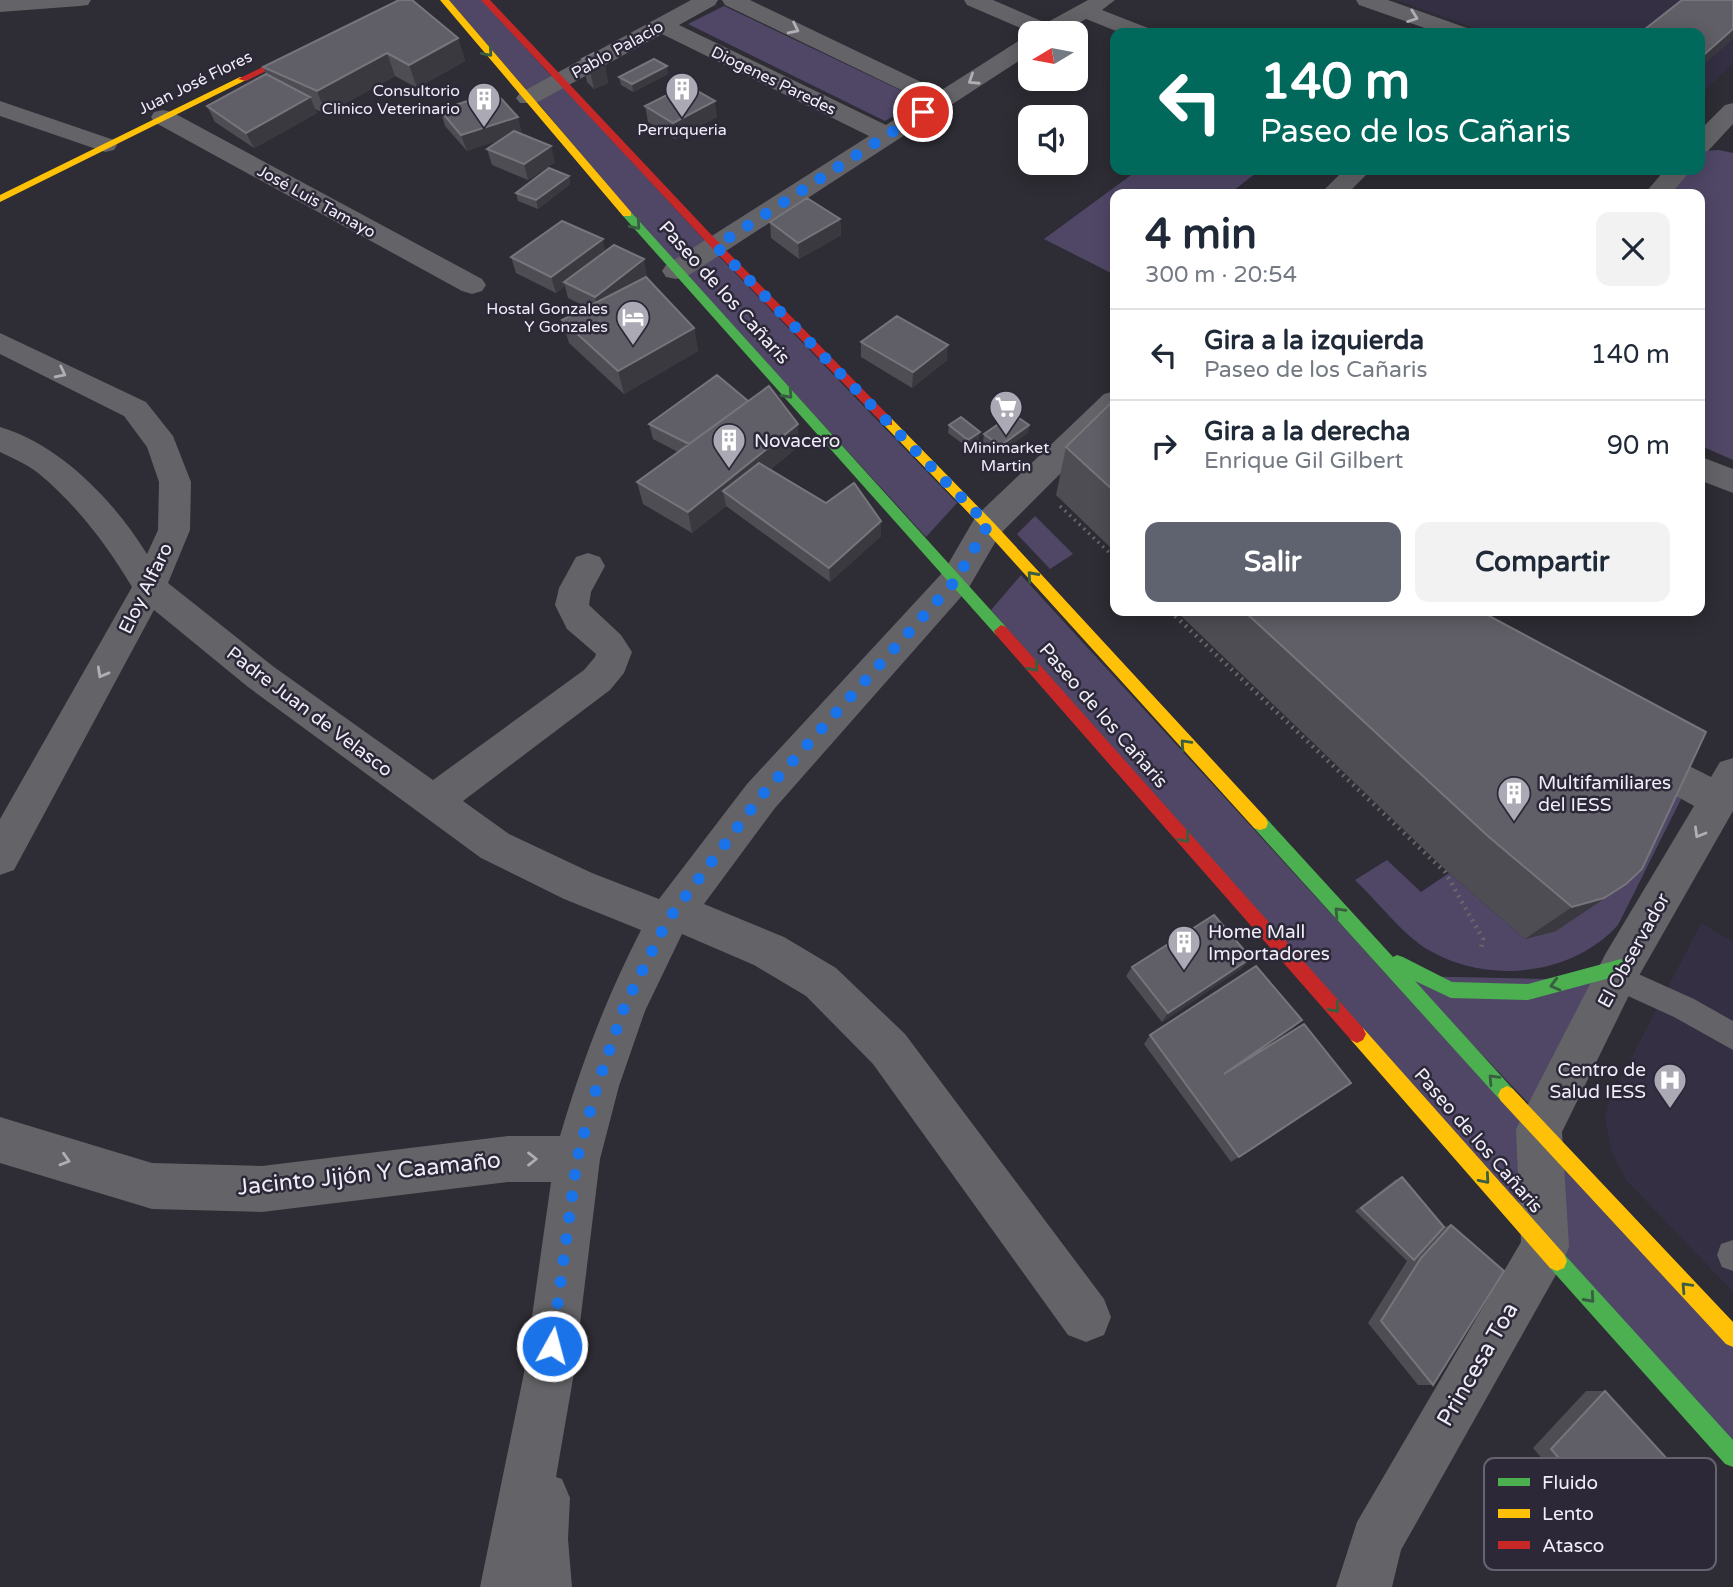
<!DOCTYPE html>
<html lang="es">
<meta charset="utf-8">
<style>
:root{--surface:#fff;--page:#f2f2f3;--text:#1f2937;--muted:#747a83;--line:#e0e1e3;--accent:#5e636f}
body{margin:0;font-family:"Varela Round",sans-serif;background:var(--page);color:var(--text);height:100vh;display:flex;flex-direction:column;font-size:26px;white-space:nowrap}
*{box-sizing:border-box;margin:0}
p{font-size:23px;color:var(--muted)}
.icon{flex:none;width:38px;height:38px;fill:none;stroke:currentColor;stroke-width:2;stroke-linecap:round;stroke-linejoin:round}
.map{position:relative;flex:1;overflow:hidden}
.sheet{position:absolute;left:1110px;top:189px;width:595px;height:427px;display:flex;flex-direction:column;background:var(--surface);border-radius:14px;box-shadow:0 4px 18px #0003}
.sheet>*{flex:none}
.top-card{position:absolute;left:1110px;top:28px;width:595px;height:147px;border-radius:14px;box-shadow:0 4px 18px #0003;background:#00695c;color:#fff;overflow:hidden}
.needle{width:46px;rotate:260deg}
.controls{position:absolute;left:1018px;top:21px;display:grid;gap:14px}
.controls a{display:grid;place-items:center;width:70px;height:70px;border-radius:14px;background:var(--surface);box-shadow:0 4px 18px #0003;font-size:35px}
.pin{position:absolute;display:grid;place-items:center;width:60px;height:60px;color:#fff;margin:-30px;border:4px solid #fff;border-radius:50%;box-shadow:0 2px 7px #0007}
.me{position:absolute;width:77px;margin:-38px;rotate:7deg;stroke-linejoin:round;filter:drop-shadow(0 0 5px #0008)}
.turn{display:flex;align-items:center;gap:24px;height:147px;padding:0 35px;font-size:32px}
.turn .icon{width:91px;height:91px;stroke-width:2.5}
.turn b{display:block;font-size:49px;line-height:60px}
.round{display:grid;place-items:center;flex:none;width:74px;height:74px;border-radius:14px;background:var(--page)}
.overview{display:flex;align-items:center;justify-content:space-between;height:119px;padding:0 35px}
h1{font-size:42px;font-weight:700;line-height:52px}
.primary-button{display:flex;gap:14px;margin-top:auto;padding:14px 35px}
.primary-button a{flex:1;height:80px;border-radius:14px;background:var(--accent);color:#fff;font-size:28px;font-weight:700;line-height:80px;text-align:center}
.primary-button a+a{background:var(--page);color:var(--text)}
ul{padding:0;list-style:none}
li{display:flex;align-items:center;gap:21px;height:91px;padding:0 35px;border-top:2px solid var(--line)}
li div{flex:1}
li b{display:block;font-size:26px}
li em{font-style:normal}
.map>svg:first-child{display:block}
</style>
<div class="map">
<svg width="1733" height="1587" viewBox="0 0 1733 1587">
<rect width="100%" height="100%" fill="#2e2c34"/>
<!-- built -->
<path fill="#342f43" d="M1397 0H1733V63L1699 96V33H1488Z
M1701 923 1733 942V1292L1626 1180 1611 1150 1605 1119 1609 1101Z"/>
<!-- green -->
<path fill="#504767" d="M449 0H482L555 80 530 94Z
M724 6 921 100 885 121 688 24Z
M560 84 709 245 675 266 534 98Z
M1719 150 1733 153V460L1699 445V194H1670L1689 170H1699V157L1704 151Z
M1138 170H1260L1229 194H1115V275L1044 239Z
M715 252 957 503 926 537 683 271Z
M1035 516 1073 554 1050 569 1017 534Z
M1021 575 1530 1131 1538 1232 991 610Z
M1656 772 1686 789 1618 925C1571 977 1485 985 1425 948 1401 932 1376 900 1355 880L1387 860 1421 892 1449 873 1525 939 1556 931Z
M1407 976 1601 980 1536 1111Z
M1539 1130 1733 1337V1456L1545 1247Z"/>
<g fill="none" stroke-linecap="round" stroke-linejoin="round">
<!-- path-far1 -->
<path stroke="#67666b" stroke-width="3.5" stroke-dasharray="2 4.5" stroke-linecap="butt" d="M1060 506 1115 558"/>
<!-- path -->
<path stroke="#67666b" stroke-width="4.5" stroke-dasharray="2 5" stroke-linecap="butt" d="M1170 611 1445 872 1483 939 1481 949"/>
<!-- lane -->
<path fill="#646367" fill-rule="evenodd" d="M1616 964 1694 999 1733 1021V1050L1674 1017 1606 986 1603 977 1606 968Z
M1733 1240V1271L1722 1267 1717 1255 1721 1244Z"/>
<!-- street -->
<path fill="#646367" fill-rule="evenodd" d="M0 0H91L88 5 80 6 0 12Z
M691 0H718L715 5 679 25 886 125 924 101 725 5 722 0H750L940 91 1023 38 1031 36V53L686 277 676 279 666 277 662 271 666 265 869 136 662 34 536 103H520L516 98 520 93Z
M964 0H993L1046 23 1088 0H1115L1102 10 1148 28 1151 33H1121L1086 19 1061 33H1032L967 5Z
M1356 0H1388L1467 28 1470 33H1439L1359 5Z
M0 101 114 140 117 145 114 150 105 152 0 116Z
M1733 103V124L1708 151 1699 153V131L1725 105Z
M163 110 172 112 482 279 486 285 482 291 472 294 462 291 154 122 151 117 154 112Z
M1344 170H1371L1347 194H1320Z
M1665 170H1691L1671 194H1644Z
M0 333 146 402 173 436 191 482 190 530 168 583 274 667 433 780 584 670 595 657 596 654 567 629 555 605 559 588 576 557 588 553 600 557 605 566 591 592 589 605 621 635 632 652 624 673 610 690 463 801 509 834 592 873 659 899 747 784 944 571 976 516 1104 394 1115 391V419L1000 534 968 589 775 808 704 904 784 937 836 968 905 1034 1104 1299 1111 1317 1104 1335 1086 1342 1068 1335 873 1064 806 996 754 965 682 934 645 1011 619 1086 600 1159 574 1373 556 1477 562 1479 570 1498 568 1539 572 1587H480L524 1373 551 1182H508L262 1212 152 1209 0 1163V1117L152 1163 262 1166 508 1136H560C582 1062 606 998 641 930L564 899 481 858 248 687 154 610 14 870 0 875V819L132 587C107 545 76 504 38 473 27 464 12 458 0 452V427C61 445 114 501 147 554L158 530 159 482 147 447 124 416 0 354Z
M1699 456 1733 469V493L1699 480Z
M1638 740 1711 777 1720 762 1733 758V811L1636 981 1562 1132 1569 1247 1562 1264 1401 1550 1392 1587H1336L1357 1522 1521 1242 1516 1130 1523 1114 1606 953 1694 806 1625 767 1619 756 1625 745Z"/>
<!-- fast -->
<path fill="#4caf50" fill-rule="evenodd" d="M623 212H631L1006 627 1008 631 1006 635H996L623 216Z
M1260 816 1266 818 1393 957 1397 955 1403 957 1452 982 1528 984 1621 959 1627 961 1630 967 1627 973 1621 975 1528 1000 1451 998 1415 981 1513 1089 1516 1095 1513 1101 1507 1104 1501 1101 1254 828 1252 823 1254 818Z
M1557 1251 1564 1254 1733 1440V1467L1725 1464 1550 1268 1547 1261 1550 1254Z"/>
<!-- slow -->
<path fill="#ffc107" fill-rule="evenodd" d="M440 0H449L631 212V216H623Z
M240 77 248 79 0 202V195Z
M888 418 892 419 993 522 1266 818 1268 823 1266 828 1260 830 1254 828 983 528 884 425 882 422Z
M1357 1025 1363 1028 1564 1254 1567 1261 1564 1268 1557 1271 1550 1268 1351 1040 1348 1034 1351 1028Z
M1507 1086 1513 1089 1733 1322V1347L1726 1344 1501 1101 1498 1095 1501 1089Z"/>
<!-- jam -->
<path fill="#c62828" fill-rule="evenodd" d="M400 0H411L246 81 238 79Z
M481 0H490L720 244 892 419V425H884L712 248Z
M1001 625 1006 627 1363 1028 1366 1034 1363 1040 1357 1043 1351 1040 996 635 994 631Z"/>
</g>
<!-- wall -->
<path fill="#4f4d54" d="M458 38 465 61 417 88 395 76 326 114 315 109 317 113 254 148 215 122 207 106 266 74 263 67Z
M582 59 604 60 608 83 594 89 587 82Z
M668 74 633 92 621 85 619 77Z
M645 106 717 117 675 139 648 122Z
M440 110 522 133H520L555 162 528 180 492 165 487 149 499 140 467 151 445 126Z
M569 176 570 184 538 209 518 201 516 193Z
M840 219 841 235 799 259 771 238 770 222Z
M606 251 647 275 643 278 694 328 698 351 624 394 569 343 562 320 587 307 568 298 565 286 556 293 516 273 511 257Z
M861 342 947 360 912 388 861 357Z
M1115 399V552L1056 495 1066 447Z
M649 424 799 446 771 469 881 536 830 582 726 506 692 533 643 504 637 482 678 452 653 439Z
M949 425 979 440 967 447 948 433Z
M1029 425 1028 433 999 453 983 442 984 434Z
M1176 611H1480L1626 884 1556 931 1525 939 1449 873Z
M1251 958 1242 968 1162 1022 1126 976 1132 967Z
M1302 1020 1292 1029 1248 1059 1351 1083 1231 1162 1144 1044 1150 1035Z
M1402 1177 1444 1227 1451 1225 1433 1385H1418L1368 1323 1407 1261 1355 1211 1395 1180Z
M1586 1391H1605L1615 1523 1595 1520 1533 1448Z"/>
<!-- shaded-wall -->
<path fill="#3b3940" d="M1733 29V39L1699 69V59Z
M458 38 465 61 417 88 409 65Z
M387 53 395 76 326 114 317 91Z
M604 60 608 83 594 89 589 66Z
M667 66 668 74 633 92 632 84Z
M310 97 317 113 254 148 246 133Z
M715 101 717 117 675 139 673 123Z
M518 117 522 133 467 151 461 135Z
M551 146 555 162 528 180 524 164Z
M569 176 570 184 538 209 536 200Z
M840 219 841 235 799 259 798 243Z
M603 239 606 255 564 282 565 286 556 293 551 277Z
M644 259 647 275 599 313 595 297Z
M694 328 698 351 624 394 618 371Z
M948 345 947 360 912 388 913 372Z
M798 424 799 446 734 499 723 491 726 506 692 533 688 512Z
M1029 425 1028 433 999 453 1000 446Z
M980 432 979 440 967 447 968 440Z
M881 521V536L830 582 829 568Z
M1626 884 1556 931 1525 939 1572 907Z
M1251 958 1242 968 1162 1022 1168 1013Z
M1302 1020 1292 1029 1216 1081 1224 1074Z"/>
<!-- building -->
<path fill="#605e66" stroke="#77757c" stroke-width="2" d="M399 0H412L458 38 409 65 387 53 317 91 263 67Z
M1682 0H1733V29L1699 59V33H1640Z
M594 53 604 60 589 66 582 59Z
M654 59 667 66 632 84 619 77Z
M266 74 310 97 246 133 207 106Z
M687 85 715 101 673 123 645 106Z
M495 92 518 117 461 135 440 110Z
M514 131 551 146 524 164 487 149Z
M549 168 569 176 536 200 516 193Z
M807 198 840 219 798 243 770 222Z
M562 221 603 239 551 277 511 257Z
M614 245 644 259 595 297 564 282Z
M646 277 694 328 618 371 562 320Z
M897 316 948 345 913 372 861 342Z
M717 375 748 401 689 444 649 424Z
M769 386 798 424 688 512 637 482Z
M1115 399V492L1066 447Z
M1013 414 1029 425 1000 446 984 434Z
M961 417 980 432 968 440 949 425Z
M759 463 826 503 854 483 881 521 829 568 723 491Z
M1244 611H1480L1706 732 1642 869 1626 884 1604 898 1572 907 1489 837Z
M1214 915 1251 958 1168 1013 1132 967Z
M1256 966 1302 1020 1224 1074 1304 1024 1351 1083 1239 1157 1150 1035Z
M1402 1177 1444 1227 1414 1260 1361 1208Z
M1451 1225 1504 1271 1433 1385 1381 1321 1421 1258Z
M1605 1391 1669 1461 1615 1523 1551 1449Z"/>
<!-- one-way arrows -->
<defs><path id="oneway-chevron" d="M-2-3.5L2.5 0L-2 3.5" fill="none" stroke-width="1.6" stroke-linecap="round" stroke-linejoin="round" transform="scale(1.75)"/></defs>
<g stroke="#b0afb6">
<use href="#oneway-chevron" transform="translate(1413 17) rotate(20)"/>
<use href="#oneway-chevron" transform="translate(794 29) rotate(26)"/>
<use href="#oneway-chevron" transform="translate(973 80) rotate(147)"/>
<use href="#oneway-chevron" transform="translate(61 373) rotate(27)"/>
<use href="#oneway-chevron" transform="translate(102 673) rotate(119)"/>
<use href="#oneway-chevron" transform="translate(1699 833) rotate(120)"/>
<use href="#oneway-chevron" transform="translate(532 1159)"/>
<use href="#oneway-chevron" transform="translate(65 1160) rotate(17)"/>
</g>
<g stroke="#395e42">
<use href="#oneway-chevron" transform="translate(488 52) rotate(49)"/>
<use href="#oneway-chevron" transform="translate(636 225) rotate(49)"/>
<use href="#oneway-chevron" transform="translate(788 394) rotate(48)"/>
<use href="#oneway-chevron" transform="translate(1032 576) rotate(-132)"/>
<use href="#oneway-chevron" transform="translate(1034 667) rotate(49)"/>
<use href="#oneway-chevron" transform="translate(1185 744) rotate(-133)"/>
<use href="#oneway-chevron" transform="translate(1185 838) rotate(49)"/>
<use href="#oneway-chevron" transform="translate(1339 912) rotate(-133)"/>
<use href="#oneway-chevron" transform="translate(1555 985) rotate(165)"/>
<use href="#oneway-chevron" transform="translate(1335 1008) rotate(49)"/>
<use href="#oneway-chevron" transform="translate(1493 1079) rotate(-133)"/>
<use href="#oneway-chevron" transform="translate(1485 1179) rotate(49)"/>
<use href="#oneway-chevron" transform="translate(1686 1287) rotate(-133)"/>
<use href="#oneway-chevron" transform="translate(1590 1298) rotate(48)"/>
</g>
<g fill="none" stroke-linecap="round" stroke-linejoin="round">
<!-- route -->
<path stroke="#1a73e8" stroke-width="12" stroke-dasharray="0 21.6" d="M552 1346 577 1159 597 1086 625 1005 667 921 761 796 956 580 988 525 716 246 923 112"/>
</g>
<!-- icons -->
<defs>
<symbol id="building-pin" viewBox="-11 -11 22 30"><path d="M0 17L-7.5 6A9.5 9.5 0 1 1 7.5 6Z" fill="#aba9b3" stroke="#2c2838"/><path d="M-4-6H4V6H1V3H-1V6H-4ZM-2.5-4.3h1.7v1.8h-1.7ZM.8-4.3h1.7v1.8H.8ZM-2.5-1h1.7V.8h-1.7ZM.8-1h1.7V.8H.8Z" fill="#fff"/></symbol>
<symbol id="hotel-pin" viewBox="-11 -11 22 30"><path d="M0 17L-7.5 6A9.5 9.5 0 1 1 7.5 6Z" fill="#aba9b3" stroke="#2c2838"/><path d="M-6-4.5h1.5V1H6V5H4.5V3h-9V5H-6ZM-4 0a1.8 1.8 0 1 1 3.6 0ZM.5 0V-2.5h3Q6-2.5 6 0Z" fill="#fff"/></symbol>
<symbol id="supermarket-pin" viewBox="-11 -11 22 30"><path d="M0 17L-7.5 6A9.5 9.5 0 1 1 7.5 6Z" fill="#aba9b3" stroke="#2c2838"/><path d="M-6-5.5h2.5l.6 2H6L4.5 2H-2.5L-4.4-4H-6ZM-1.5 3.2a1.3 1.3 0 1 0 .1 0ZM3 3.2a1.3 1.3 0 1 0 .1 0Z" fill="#fff"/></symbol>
<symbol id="hospital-pin" viewBox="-11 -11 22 30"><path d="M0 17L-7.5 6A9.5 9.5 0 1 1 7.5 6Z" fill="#aba9b3" stroke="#2c2838"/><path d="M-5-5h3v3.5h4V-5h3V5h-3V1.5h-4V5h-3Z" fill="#fff"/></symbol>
</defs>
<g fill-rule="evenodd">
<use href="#building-pin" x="663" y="70" width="38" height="52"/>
<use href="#building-pin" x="465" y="80" width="38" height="52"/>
<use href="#hotel-pin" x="614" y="298" width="38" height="52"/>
<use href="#supermarket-pin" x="987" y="388" width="38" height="52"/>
<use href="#building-pin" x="710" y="421" width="38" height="52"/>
<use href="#building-pin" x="1495" y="774" width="38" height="52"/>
<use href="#building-pin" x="1165" y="923" width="38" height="52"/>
<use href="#hospital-pin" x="1651" y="1061" width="38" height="52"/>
</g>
<g text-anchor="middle" stroke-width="5" stroke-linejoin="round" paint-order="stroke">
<!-- far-street labels -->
<g font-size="16" fill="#efedf7" stroke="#2c2838">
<text transform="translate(617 49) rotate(-29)" y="6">Pablo Palacio</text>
<text transform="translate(774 80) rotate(26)" y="6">Diogenes Paredes</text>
<text transform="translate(195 82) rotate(-26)" y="6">Juan José Flores</text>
<text transform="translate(317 201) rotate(29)" y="6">José Luis Tamayo</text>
</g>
<!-- far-poi labels -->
<g font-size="16" fill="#efedf7" stroke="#2c2838" text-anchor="end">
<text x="460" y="96">Consultorio<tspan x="460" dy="18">Clinico Veterinario</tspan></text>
<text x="682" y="135" text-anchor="middle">Perruqueria</text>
<text x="608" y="314">Hostal Gonzales<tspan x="608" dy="18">Y Gonzales</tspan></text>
<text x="1006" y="453" text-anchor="middle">Minimarket<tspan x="1006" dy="18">Martin</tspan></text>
</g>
<!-- street labels -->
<g font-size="19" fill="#efedf7" stroke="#2c2838">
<text transform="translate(725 292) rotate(48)" y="7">Paseo de los Cañaris</text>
<text transform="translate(145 588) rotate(-64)" y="7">Eloy Alfaro</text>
<text transform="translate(310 711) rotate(37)" y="7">Padre Juan de Velasco</text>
<text transform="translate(1104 715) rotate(49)" y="7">Paseo de los Cañaris</text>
<text transform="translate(1633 950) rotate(-61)" y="7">El Observador</text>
<text transform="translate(1479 1140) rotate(49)" y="7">Paseo de los Cañaris</text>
</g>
<!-- poi labels -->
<g font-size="19" fill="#efedf7" stroke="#2c2838" text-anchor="start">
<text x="754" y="447">Novacero</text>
<text x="1538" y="789">Multifamiliares<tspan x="1538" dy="22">del IESS</tspan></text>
<text x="1208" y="938">Home Mall<tspan x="1208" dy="22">Importadores</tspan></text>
<text x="1646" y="1076" text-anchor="end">Centro de<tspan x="1646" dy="22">Salud IESS</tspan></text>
</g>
<!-- near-street labels -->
<g font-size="23" fill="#efedf7" stroke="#2c2838">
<text transform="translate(369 1173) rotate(-6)" y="8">Jacinto Jijón Y Caamaño</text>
<text transform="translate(1477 1364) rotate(-60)" y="8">Princesa Toa</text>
</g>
</g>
<!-- legend -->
<rect x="1484" y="1458" width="232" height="112" rx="10" fill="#2c2838" stroke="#666371" stroke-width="2"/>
<rect x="1498" y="1478" width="32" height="8" fill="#4caf50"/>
<rect x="1498" y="1509" width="32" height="9" fill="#ffc107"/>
<rect x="1498" y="1541" width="32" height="8" fill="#c62828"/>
<g font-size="19" fill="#efedf7">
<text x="1542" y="1489">Fluido</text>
<text x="1542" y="1520">Lento</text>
<text x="1542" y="1552">Atasco</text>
</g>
</svg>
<div class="controls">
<a><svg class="needle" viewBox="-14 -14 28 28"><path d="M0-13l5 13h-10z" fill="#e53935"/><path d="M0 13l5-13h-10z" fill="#747a83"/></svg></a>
<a><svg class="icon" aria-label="sound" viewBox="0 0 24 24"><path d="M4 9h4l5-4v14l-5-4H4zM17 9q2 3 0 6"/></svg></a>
</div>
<div class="pin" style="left:923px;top:112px;background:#d93025"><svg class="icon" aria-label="arrive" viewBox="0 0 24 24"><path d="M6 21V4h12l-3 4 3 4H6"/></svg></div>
<svg class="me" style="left:552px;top:1346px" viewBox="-20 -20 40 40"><circle r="17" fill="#1a73e8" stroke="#fff" stroke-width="3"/><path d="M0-11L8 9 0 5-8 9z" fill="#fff"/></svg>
<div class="top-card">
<div class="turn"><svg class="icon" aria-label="left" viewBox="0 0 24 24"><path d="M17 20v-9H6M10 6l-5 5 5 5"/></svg><div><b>140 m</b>Paseo de los Cañaris</div></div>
</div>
<section class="sheet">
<div class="overview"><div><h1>4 min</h1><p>300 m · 20:54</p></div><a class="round"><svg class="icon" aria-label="close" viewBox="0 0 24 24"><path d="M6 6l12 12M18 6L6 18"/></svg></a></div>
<ul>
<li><svg class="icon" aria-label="left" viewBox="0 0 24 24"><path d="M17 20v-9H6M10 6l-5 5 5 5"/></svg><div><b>Gira a la izquierda</b><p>Paseo de los Cañaris</p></div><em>140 m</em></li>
<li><svg class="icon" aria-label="right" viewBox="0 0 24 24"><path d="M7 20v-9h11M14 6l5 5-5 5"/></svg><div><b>Gira a la derecha</b><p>Enrique Gil Gilbert</p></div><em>90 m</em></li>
</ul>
<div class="primary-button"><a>Salir</a><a>Compartir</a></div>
</section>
</div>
